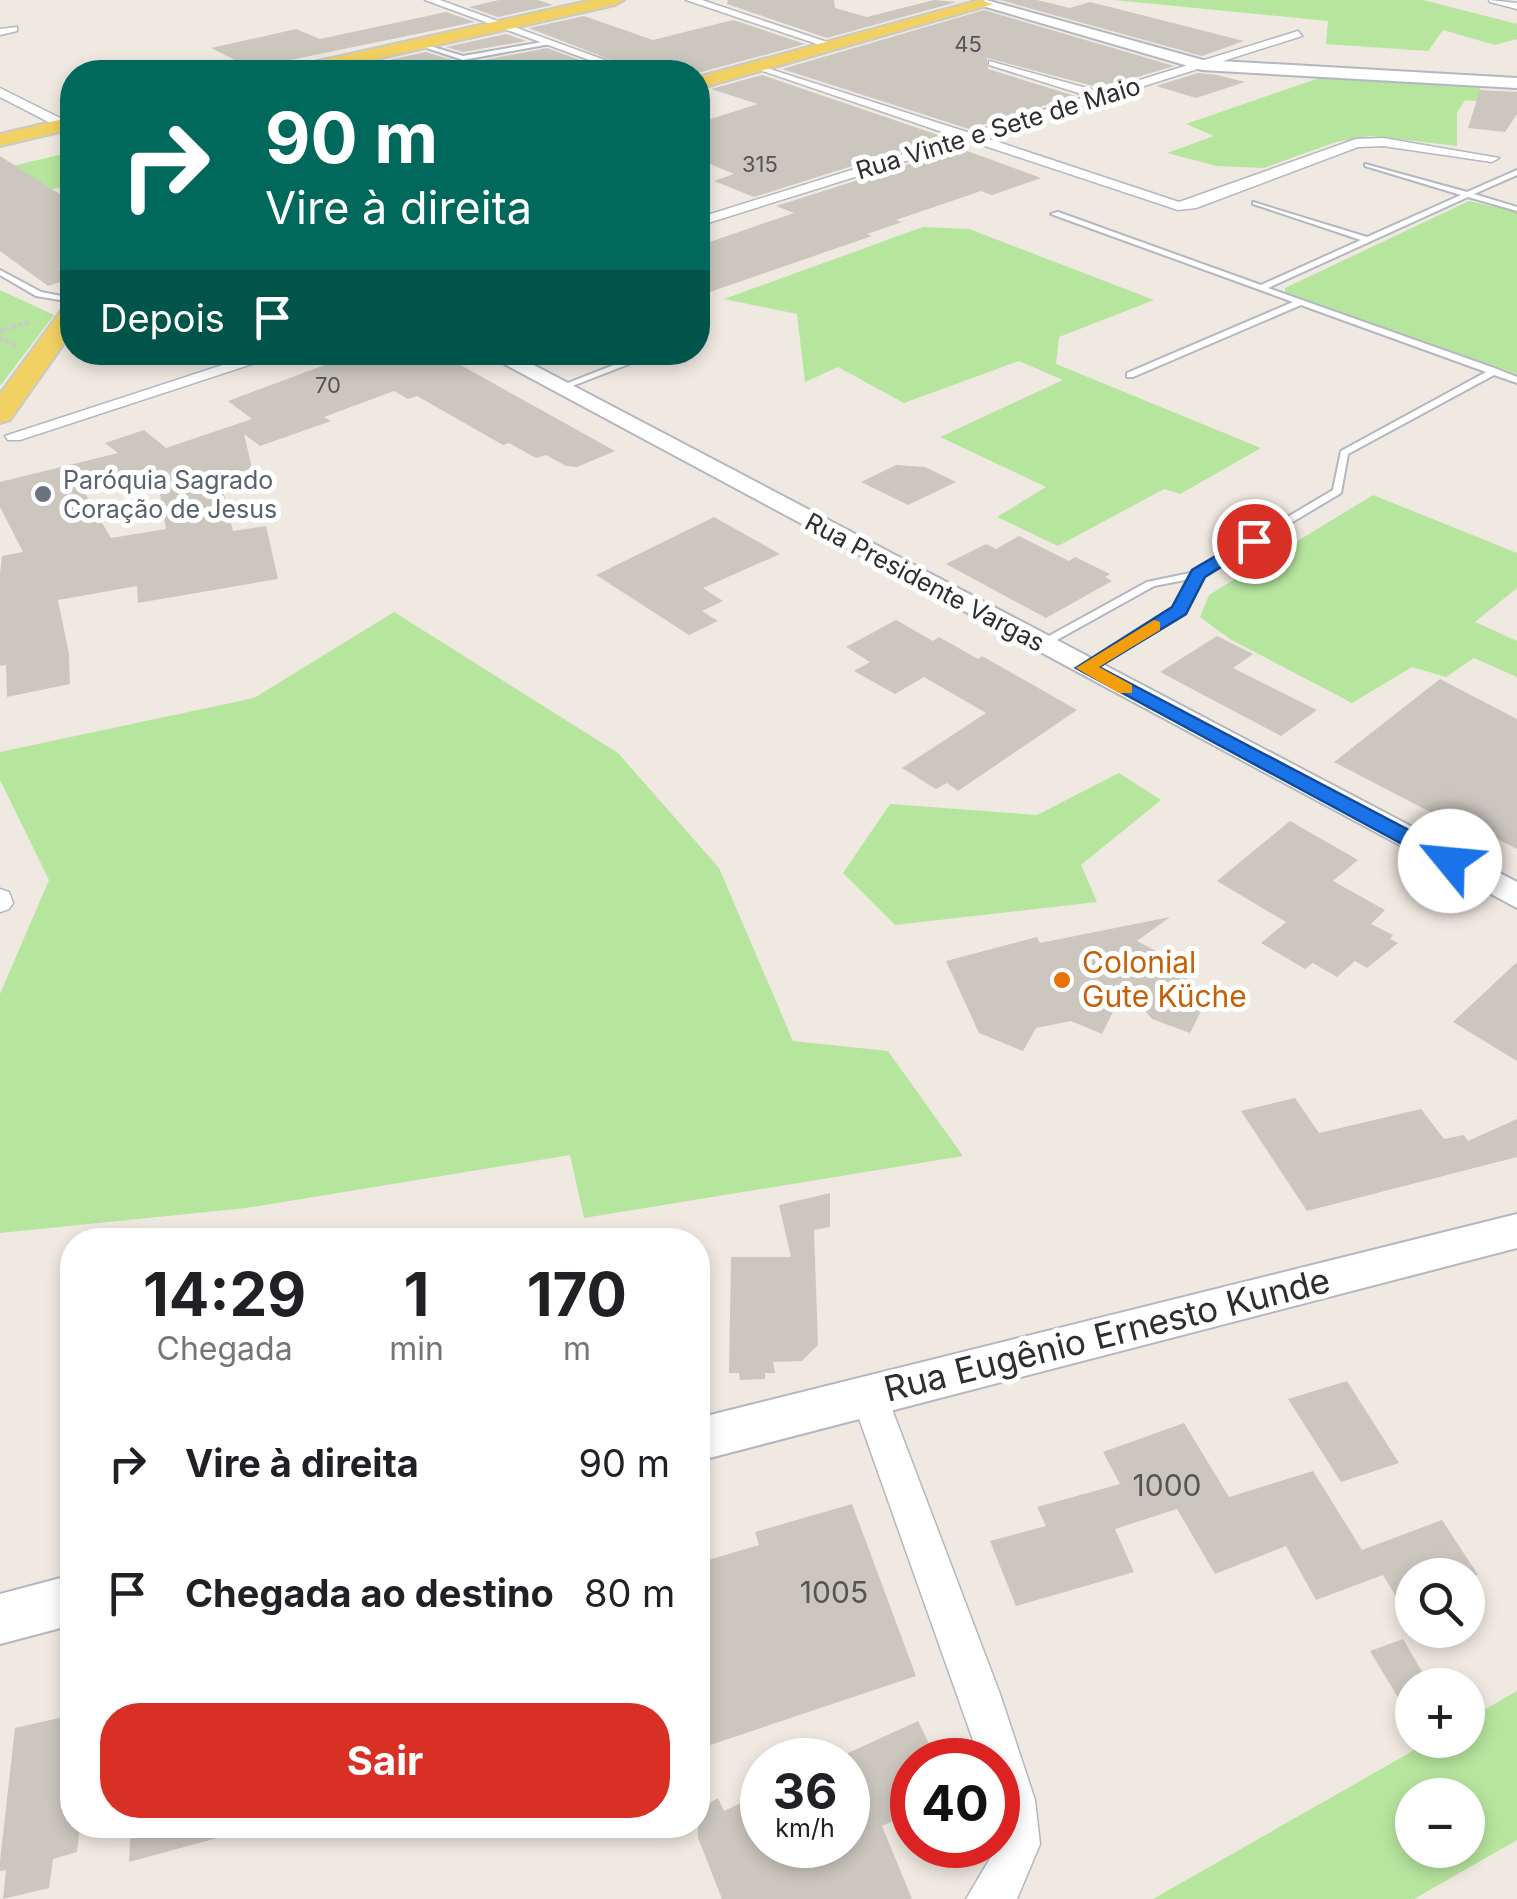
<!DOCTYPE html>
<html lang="pt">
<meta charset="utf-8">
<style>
:root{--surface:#fff;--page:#f6f6f6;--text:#202124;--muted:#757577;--accent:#d93025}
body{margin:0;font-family:Inter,sans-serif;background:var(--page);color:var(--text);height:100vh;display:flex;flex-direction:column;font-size:38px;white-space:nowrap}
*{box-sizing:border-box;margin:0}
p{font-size:32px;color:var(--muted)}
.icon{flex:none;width:55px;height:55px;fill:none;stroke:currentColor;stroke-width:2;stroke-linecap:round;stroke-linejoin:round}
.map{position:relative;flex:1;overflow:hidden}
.drawer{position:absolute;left:60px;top:1228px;width:650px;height:610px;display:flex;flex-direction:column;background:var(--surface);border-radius:40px;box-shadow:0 5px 15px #0003}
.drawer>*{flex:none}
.top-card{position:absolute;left:60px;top:60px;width:650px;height:305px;border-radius:40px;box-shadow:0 5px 15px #0003;background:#00695c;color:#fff;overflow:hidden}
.buttons{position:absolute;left:1395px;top:1558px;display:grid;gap:20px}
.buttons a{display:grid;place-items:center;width:90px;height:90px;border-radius:50%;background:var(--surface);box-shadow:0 5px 15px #0003;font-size:50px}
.speed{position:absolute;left:740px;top:1738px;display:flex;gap:20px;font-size:50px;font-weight:700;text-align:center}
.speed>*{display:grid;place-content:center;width:130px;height:130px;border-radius:50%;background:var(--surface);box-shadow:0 5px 15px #0003;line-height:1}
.speed small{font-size:25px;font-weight:400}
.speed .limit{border:15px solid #d22;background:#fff;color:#111}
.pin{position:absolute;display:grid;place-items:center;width:85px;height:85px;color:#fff;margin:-42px;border:5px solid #fff;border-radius:50%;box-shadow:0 2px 10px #0007}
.me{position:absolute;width:110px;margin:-55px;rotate:298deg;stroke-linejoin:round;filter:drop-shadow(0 0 8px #0008)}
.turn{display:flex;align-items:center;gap:35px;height:210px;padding:0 40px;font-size:45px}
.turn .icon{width:130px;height:130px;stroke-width:2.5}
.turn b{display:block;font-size:70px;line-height:85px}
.then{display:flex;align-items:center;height:95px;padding:0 40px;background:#0003;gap:20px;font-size:38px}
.eta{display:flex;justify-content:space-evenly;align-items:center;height:170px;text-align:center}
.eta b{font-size:60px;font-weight:700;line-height:70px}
.button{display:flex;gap:20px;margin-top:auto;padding:20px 40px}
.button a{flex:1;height:115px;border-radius:40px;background:var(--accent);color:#fff;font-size:40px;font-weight:700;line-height:115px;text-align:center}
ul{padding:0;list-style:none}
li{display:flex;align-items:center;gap:30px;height:130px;padding:0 40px}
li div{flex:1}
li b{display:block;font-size:38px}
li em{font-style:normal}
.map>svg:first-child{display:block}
</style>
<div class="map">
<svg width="1517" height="1899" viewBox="0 0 1517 1899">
<rect width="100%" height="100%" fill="#efe9e1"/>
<!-- green -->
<path fill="#b6e59e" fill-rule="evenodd" d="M1114 0H1423L1517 24V39L1495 45 1443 30 1428 51 1326 44 1328 21Z
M1322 77 1479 85 1484 102 1465 100 1457 113V146L1371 136 1336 142 1264 168 1217 166 1167 153 1214 136 1186 124Z
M67 153 72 156V185L31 194 0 169Z
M1469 201 1517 212V374L1285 292V288Z
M923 227 969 229 1154 300 1059 337 1056 364 1261 448 1180 494 1164 489 1058 546 997 517 1046 487 940 437 1063 380 1019 361 904 403 838 367 805 382 797 314 724 299Z
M0 290 54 315 0 386Z
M1373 495 1517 553V588L1475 622 1517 641V677L1474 658 1446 677 1412 667 1352 703 1230 639 1200 617 1209 595Z
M394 612 618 753 719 868 793 1041 888 1051 963 1156 584 1218 570 1155 246 1208 0 1233V994L49 880 0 780V752L254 698Z
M1119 773 1161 800 1081 865 1097 902 895 925 843 873 890 804 1037 815Z
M1517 1691V1840L1414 1899H1153L1432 1740H1468V1719ZM1412 1795H1468V1850H1412Z"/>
<!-- building -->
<path fill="#cbc7bf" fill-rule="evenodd" d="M499 0H538L553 5 498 17 469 7Z
M728 0H834L835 8 867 17 934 0 957 2 827 38 727 4Z
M1000 0H1037L1070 8 1090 2 1244 41 1202 56Z
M984 10 1174 66 1101 88 987 58 988 69 1075 96 969 129 782 69Z
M446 12 475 22 251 68 211 48 296 29 320 39Z
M584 16 653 40 733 20 805 44 698 73 642 72 529 28Z
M506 34 526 41 463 52 446 47Z
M547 48 612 72H576L563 67 541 72H499L473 62Z
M426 52 458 62 407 72 375 63Z
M1198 73 1217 75 1245 82 1196 98 1156 86Z
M762 75 944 137 754 197 714 181 734 174 698 159V123L758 104 711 89Z
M1480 90 1517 92V114L1505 132 1468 128Z
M959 148 1041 178 992 195 981 191 896 220 902 222 867 234 872 236 698 296V246L794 213 776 206Z
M0 156 72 202V278L48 286 0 251Z
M360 352H437L615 451 577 467 566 466 546 455 536 458 509 443 503 445 417 396 408 399 394 391 324 417 331 421 260 446 244 434 252 468 220 479 233 531 266 526 278 579 138 603 137 586 58 600 69 654 70 684 7 697 6 665 0 666V573L2 556 23 552 0 507V482L118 453 105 443 144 430 166 448 252 419 228 401ZM155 465 166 529 111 538 83 490Z
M896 465 925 467 956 482 908 505 861 482Z
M714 517 780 554 703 588 723 601 702 611 718 621 689 635 596 575Z
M1019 536 1069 561 1075 557 1110 574 1105 577 1112 581 1046 618 946 564 986 544 996 549Z
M896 620 933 641 939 637 978 659 982 656 1077 710 958 791 947 783 936 789 902 768 986 713 924 677 895 694 854 671 870 662 846 647Z
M1217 636 1253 654 1233 668 1317 710 1281 736 1160 672Z
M1440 679 1517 719V849L1465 822 1459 827 1334 762Z
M1290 821 1358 860 1333 881 1385 910 1371 924 1393 935 1390 939 1398 943 1367 968 1355 961 1337 977 1313 963 1305 969 1261 943 1286 922 1217 881Z
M1170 917 1137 941 1175 961 1204 1005 1190 1033 1152 1019 1125 988 1102 1034 1071 1021 1036 1028 1023 1051 979 1033 946 961 1037 937 1040 943Z
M1517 962V1061L1453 1022Z
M1295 1098 1319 1133 1421 1109 1444 1139 1464 1135 1468 1141 1517 1119V1157L1307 1211 1241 1111Z
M830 1193V1227L814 1230 818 1345 802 1361 773 1362 775 1373H765V1379L740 1380 739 1373H729L731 1257H791L779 1205Z
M1347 1381 1399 1463 1341 1482 1288 1399Z
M1184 1423 1229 1497 1313 1471 1362 1550 1442 1520 1478 1575H1412V1623L1383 1575 1316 1600 1286 1546 1215 1574 1177 1509 1115 1529 1134 1572 1016 1606 990 1541 1046 1526 1037 1507 1120 1484 1103 1452Z
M852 1504 916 1676 698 1749V1563L759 1545 755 1532Z
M1403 1639 1430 1685H1412V1721L1370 1651Z
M72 1715V1825H80L77 1852 53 1859 49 1888 3 1899 6 1870 0 1871V1861L15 1728Z
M918 1721 937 1760H912V1812L882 1826 912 1899H722L698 1838V1810L718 1798 724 1811 762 1793V1845H848V1753Z
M131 1825H231L232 1834 129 1862Z"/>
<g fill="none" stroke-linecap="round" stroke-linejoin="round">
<defs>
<path id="service" d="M548 41 550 44 463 60 418 45 423 44 463 56Z
M1365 164 1467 192 1517 170V175L1474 194 1517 207V211L1468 197 1268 288 1497 369 1517 377V383L1494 375 1348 454 1341 493 1202 576 1184 613 1089 670H1081L1079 668 1176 609 1190 579 1154 586 1046 646H1038V642L1147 582 1195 572 1333 490 1341 451 1486 372 1301 305 1133 377H1127V373L1293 302 1051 214 1058 212 1261 285 1361 240 1253 204V202L1367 237 1461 195 1365 166Z
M0 270 41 292 72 298V302L36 296 0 275Z
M647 352H660L562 390 555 388Z"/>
<path id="minor" d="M425 0H440L638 72H622Z
M686 0H702L839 46 829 48Z
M1489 0 1517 3V9L1490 2Z
M17 27V31L0 35V29Z
M1298 31 1302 36 983 137 1179 202 1356 139 1383 138 1499 158 1492 162 1383 146 1358 147 1196 208 1178 210 970 141 698 226V218L957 137 754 68V64L970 133 1088 96 989 65V61L1101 92Z
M0 88 68 122 70 125 60 128 0 97Z
M262 352H289L20 440H8L5 436Z
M0 889 9 892 13 903 9 909 0 912Z
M869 1380 882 1385 887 1396 1000 1694 1035 1800 1040 1844 1017 1899H966L998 1845V1760H980L851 1396 856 1385Z"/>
<path id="tertiary" d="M482 352H509L1517 882V908Z
M1517 1214V1248L698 1461V1418Z
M72 1575V1625L0 1644V1594Z"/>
<path id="secondary" d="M986 0 1203 60 1517 78V88L1202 70 976 4Z"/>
<path id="primary" d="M592 0H624L615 5 319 72H286L296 66Z
M979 0 993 4 698 89V77Z
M72 117V129L0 146V134Z
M72 306V332L10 420 0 423V394L63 308Z"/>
</defs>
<!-- service casing -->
<use href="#service" stroke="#b4b7c1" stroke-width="4"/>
<!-- minor casing -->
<use href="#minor" stroke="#b4b7c1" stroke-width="3"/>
<!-- tertiary casing -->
<use href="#tertiary" stroke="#b4b7c1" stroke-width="4"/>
<!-- secondary casing -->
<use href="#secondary" stroke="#b4b7c1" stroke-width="4"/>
<!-- primary casing -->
<use href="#primary" stroke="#c9c9c9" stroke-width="4"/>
<!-- path -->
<path stroke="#c9c9c9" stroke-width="4" stroke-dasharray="4 2.5" stroke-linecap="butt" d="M0 331 29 322
M0 338 16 346"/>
<!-- service -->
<use href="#service" fill="#fff" fill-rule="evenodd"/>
<!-- minor -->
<use href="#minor" fill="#fff" fill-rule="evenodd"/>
<!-- tertiary -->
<use href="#tertiary" fill="#fff" fill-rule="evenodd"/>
<!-- secondary -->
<use href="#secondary" fill="#fff" fill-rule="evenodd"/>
<!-- primary -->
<use href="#primary" fill="#f2d163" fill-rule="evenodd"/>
</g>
<!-- route -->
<path fill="#1a73e8" stroke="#114b97" stroke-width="2.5" d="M1248 537 1263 541 1205 577 1186 614 1099 667 1458 856 1461 861 1458 866H1443L1076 668 1172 607 1192 570Z"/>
<!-- slow -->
<path fill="#f59e0b" d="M1154 620 1160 622V630L1099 667 1132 685V693H1119L1076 668Z"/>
<!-- markers -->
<circle fill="#6b7280" stroke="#fff" stroke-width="4" cx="43" cy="494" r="10"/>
<circle fill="#e8710a" stroke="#fff" stroke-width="4" cx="1062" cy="980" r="10"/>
<g text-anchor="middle" stroke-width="10" stroke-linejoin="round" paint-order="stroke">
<!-- far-number labels -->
<g font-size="22" fill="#555452">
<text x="968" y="52">45</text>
<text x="760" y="172">315</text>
<text x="328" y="393">70</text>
</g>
<!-- far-street labels -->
<g font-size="25" fill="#2e2e2e" stroke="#fff">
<text transform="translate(998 128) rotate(-17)" y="9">Rua Vinte e Sete de Maio</text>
<text transform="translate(925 582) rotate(28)" y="9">Rua Presidente Vargas</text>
</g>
<!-- far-worship labels -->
<g font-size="25" fill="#5b616d" stroke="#fff" text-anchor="start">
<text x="63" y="489">Paróquia Sagrado<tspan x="63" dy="29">Coração de Jesus</tspan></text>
</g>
<!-- food labels -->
<g font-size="30" fill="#c56008" stroke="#fff" text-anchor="start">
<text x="1082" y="973">Colonial<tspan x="1082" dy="34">Gute Küche</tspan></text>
</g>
<!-- near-number labels -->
<g font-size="30" fill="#555452">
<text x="1167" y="1496">1000</text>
<text x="834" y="1603">1005</text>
</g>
<!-- near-street labels -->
<g font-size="35" fill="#2e2e2e" stroke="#fff">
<text transform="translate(1107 1335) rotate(-14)" y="12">Rua Eugênio Ernesto Kunde</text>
</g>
</g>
</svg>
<div class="buttons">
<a><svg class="icon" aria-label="search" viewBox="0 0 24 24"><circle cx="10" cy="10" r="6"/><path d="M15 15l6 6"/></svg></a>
<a>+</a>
<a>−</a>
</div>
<div class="speed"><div>36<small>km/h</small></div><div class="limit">40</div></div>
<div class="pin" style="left:1254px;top:541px;background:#d93025"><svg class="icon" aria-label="arrive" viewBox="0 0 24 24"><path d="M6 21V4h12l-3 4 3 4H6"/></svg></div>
<svg class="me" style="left:1450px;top:861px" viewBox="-20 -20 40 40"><circle r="19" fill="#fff"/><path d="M0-13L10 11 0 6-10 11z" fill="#1a73e8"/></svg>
<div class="top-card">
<div class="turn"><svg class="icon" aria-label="right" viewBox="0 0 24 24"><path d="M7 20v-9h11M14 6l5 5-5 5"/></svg><div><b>90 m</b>Vire à direita</div></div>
<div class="then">Depois<svg class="icon" aria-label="arrive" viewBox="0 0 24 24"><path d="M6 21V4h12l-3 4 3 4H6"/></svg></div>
</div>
<section class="drawer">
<div class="eta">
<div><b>14:29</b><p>Chegada</p></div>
<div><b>1</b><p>min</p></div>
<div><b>170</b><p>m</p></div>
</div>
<ul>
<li><svg class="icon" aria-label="right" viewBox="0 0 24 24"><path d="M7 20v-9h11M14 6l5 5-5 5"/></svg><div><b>Vire à direita</b></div><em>90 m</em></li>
<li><svg class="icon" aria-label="arrive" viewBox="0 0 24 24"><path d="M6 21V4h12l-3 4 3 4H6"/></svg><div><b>Chegada ao destino</b></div><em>80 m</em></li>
</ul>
<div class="button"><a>Sair</a></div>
</section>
</div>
